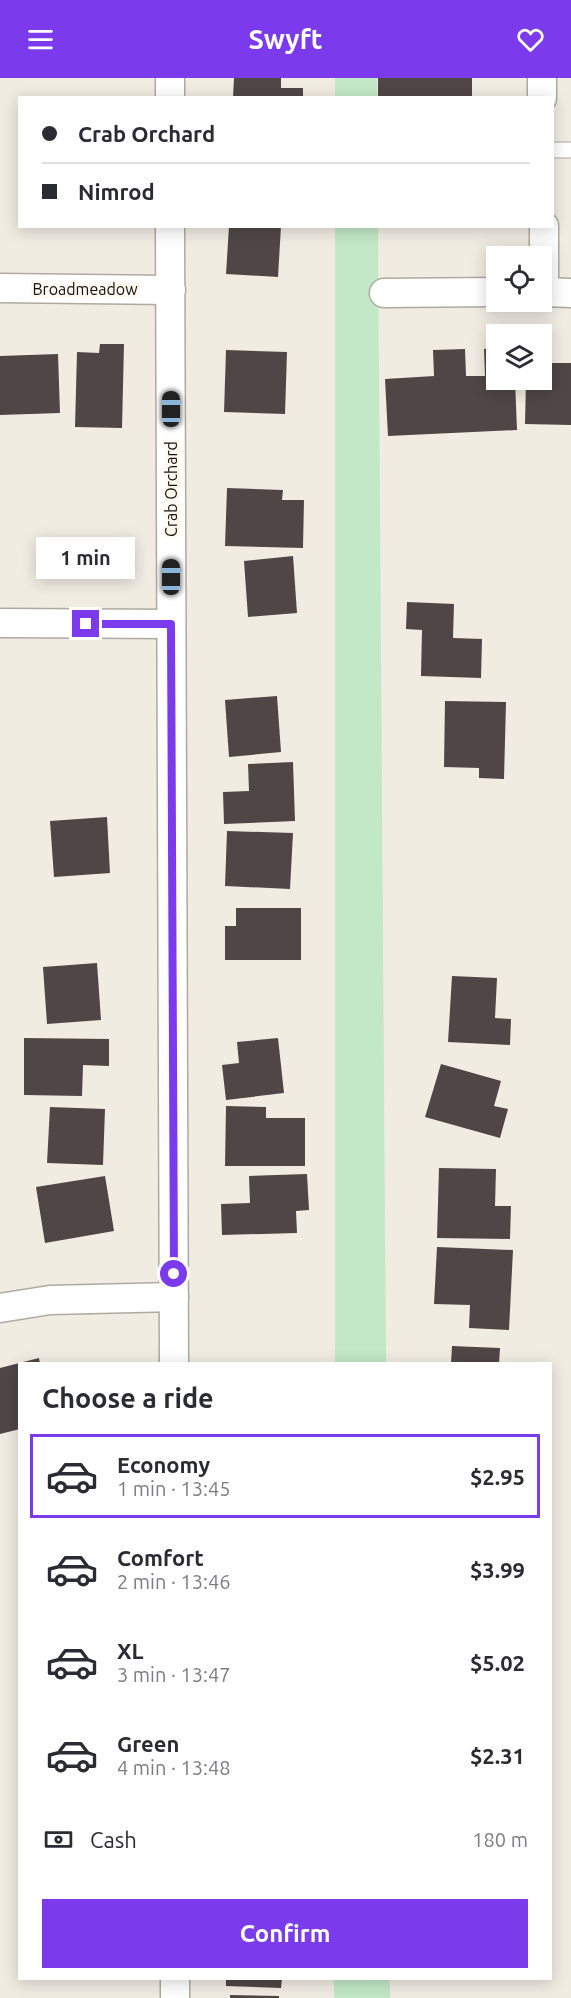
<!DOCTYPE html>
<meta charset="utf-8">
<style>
body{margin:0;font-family:Ubuntu,sans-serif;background:#f2f2f3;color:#2b2b33;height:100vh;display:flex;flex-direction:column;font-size:22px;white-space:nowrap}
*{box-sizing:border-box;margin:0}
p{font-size:20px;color:#7c7c81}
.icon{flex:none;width:33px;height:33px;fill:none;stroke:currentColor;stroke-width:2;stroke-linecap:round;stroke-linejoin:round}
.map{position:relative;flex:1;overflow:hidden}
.side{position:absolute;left:18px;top:1284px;width:534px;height:618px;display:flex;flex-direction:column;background:#fff;border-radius:0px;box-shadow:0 3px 15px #0003}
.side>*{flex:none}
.guide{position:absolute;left:18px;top:18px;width:536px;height:132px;border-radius:0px;box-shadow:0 3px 15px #0003;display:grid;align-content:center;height:132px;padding:0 24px;background:#fff}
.tools{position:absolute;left:486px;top:168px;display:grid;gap:12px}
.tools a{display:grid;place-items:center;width:66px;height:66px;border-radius:0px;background:#fff;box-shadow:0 3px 15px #0003;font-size:30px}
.end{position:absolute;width:27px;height:27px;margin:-14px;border:8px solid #7c3aed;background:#fff;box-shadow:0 0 0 3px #fff}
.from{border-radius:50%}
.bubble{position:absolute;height:42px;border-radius:0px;background:#fff;box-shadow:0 3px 15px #0003;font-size:20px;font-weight:700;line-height:42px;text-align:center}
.car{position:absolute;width:18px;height:36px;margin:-18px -9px;border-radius:8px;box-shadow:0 0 4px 2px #0007;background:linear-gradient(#222 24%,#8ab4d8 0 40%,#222 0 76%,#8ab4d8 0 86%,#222 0)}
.guide b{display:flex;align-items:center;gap:21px;height:57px;font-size:22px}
.guide b+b{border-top:2px solid #e1e1e2}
.guide i{width:15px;height:15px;background:#2b2b33}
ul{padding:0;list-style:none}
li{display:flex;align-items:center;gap:18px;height:84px;margin:0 12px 9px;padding:0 12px;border:3px solid transparent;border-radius:0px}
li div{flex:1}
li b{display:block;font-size:22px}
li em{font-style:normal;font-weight:700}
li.current{border-color:#7c3aed}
li>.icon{width:54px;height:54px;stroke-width:1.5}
h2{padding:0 24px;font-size:27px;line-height:72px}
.pay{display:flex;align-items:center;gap:15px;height:66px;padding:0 24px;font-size:22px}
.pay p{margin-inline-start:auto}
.cta{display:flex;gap:12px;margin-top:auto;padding:12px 24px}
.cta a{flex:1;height:69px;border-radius:0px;background:#7c3aed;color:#fff;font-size:24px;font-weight:700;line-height:69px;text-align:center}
header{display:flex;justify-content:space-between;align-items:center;height:78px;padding:0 24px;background:#7c3aed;color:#fff;font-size:27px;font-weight:700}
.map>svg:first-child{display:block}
</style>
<header><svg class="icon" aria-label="menu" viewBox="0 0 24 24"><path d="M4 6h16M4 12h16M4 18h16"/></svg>Swyft<svg class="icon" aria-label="heart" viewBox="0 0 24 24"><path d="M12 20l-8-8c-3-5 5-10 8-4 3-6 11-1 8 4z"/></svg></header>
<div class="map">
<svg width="571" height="1920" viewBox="0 0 571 1920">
<rect width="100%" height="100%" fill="#f1ece2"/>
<g fill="#c2e8c7">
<rect x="335" y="0" width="42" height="19"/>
<path d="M378,148L386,1285L335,1286V149Z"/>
<rect x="334" y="1901" width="56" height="19"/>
</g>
<g fill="#504646">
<path d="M234,0H281V10H303V20H233Z"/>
<rect x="378" y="0" width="94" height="20"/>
<path d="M229,148H281L278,199L226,196Z"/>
<path d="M100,266H124L122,350L75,349L77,274L99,275Z"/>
<path d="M496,270V302H515L517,352L388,358L385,301L434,298L433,272L465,271L466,298H485L484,271Z"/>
<path d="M226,272L287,274L285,336L224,334Z"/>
<path d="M58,276L60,335L0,337V278Z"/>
<path d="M542,285H571V347L525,346L526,302H542Z"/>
<path d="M227,410L283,412L282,422H304L303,470L225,468Z"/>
<path d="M293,478L297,535L248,539L244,483Z"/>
<path d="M407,524L454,526L453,560L482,561L481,600L421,598L422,552L406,551Z"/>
<path d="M277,618L281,674L229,679L225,622Z"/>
<path d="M445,623L506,624L504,701L479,700V690L444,689Z"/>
<path d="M293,684L295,743L224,746L223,714L249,713L248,686Z"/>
<path d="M107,739L110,795L54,799L50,743Z"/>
<path d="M227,753L293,755L290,811L225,808Z"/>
<path d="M236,830H301V882H225V848H236Z"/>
<path d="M97,885L101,942L47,946L43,889Z"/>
<path d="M452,898L497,900L495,940L511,941L510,967L448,964Z"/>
<path d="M24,960L109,961V988L83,987L82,1018L24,1017Z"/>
<path d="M278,960L284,1015L226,1022L222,987L239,985L237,964Z"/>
<path d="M441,986L501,1003L494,1028L508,1031L500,1060L425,1039Z"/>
<path d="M226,1028L266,1029V1040H305V1088H225Z"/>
<path d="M50,1029L105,1031L103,1087L47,1085Z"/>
<path d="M439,1090L496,1091L495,1128H511L510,1161L437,1160Z"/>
<path d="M307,1096L309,1132L296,1133L297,1155L222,1157L221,1126L250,1125L249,1098Z"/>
<path d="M105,1098L114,1153L45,1165L36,1109Z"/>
<path d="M437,1169L513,1172L509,1252L469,1250L470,1227L434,1226Z"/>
<path d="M452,1268L500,1270L499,1286H451Z"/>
<path d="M39,1280L40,1286L20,1285V1351L0,1356V1290Z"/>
<path d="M226,1900H282L281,1910L226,1908Z"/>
<path d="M230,1917L279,1918V1920H230Z"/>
</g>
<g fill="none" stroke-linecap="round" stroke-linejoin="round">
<defs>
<path id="service" d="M552,72H571"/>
<g id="minor">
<path d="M170,0V20"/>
<path d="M542,0V20"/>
<path d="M170,148L174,1286"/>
<path d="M544,148V214"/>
<path d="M0,210L171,212"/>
<path d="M542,214L571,215"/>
<path d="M384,215L496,214"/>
<path d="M0,545L171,546"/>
<path d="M0,1230L50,1222L174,1219"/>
<path d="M175,1900V1920"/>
</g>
</defs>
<use href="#service" stroke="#afa9a1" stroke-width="17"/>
<use href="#minor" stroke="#afa9a1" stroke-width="31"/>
<use href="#service" stroke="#fff" stroke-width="15"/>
<use href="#minor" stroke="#fff" stroke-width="28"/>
</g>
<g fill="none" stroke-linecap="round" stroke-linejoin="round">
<path stroke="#7c3aed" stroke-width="8" d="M86,546H171L174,1196"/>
</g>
<g text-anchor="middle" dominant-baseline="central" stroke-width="6" stroke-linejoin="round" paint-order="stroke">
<g font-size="16" fill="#12110d" stroke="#fff9ef">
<text x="85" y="211">Broadmeadow</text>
<text transform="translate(171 411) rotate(-90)">Crab Orchard</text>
</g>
</g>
</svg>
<div class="tools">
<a><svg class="icon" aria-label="locate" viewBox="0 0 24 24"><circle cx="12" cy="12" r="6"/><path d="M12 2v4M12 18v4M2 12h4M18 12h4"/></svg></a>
<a><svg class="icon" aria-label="layers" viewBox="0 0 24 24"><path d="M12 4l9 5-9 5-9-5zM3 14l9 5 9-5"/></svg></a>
</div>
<i class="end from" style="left:174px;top:1196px"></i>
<i class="end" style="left:86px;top:546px"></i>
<div class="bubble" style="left:36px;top:459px;width:99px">1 min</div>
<i class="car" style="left:171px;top:331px;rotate:0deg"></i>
<i class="car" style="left:171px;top:499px;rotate:0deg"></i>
<div class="guide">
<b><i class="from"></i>Crab Orchard</b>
<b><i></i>Nimrod</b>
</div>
<section class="side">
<h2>Choose a ride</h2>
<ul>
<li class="current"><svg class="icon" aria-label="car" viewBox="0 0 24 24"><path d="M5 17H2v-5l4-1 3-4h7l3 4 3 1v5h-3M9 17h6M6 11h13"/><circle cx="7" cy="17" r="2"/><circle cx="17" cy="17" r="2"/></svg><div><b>Economy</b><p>1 min · 13:45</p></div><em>$2.95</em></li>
<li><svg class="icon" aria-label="car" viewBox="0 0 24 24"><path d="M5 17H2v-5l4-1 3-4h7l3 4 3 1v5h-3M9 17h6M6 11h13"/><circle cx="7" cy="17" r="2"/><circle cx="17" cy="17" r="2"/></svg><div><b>Comfort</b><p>2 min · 13:46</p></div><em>$3.99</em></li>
<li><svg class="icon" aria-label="car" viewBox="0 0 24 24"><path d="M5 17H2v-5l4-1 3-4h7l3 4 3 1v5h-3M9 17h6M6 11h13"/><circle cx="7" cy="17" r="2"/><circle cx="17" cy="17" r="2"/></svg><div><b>XL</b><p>3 min · 13:47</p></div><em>$5.02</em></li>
<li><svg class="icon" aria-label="car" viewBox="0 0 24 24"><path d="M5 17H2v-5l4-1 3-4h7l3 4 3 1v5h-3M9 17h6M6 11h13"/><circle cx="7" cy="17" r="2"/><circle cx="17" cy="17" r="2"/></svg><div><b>Green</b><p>4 min · 13:48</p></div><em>$2.31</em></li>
</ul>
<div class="pay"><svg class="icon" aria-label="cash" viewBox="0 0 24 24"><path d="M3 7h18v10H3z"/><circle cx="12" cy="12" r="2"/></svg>Cash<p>180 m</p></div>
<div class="cta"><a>Confirm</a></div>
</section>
</div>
